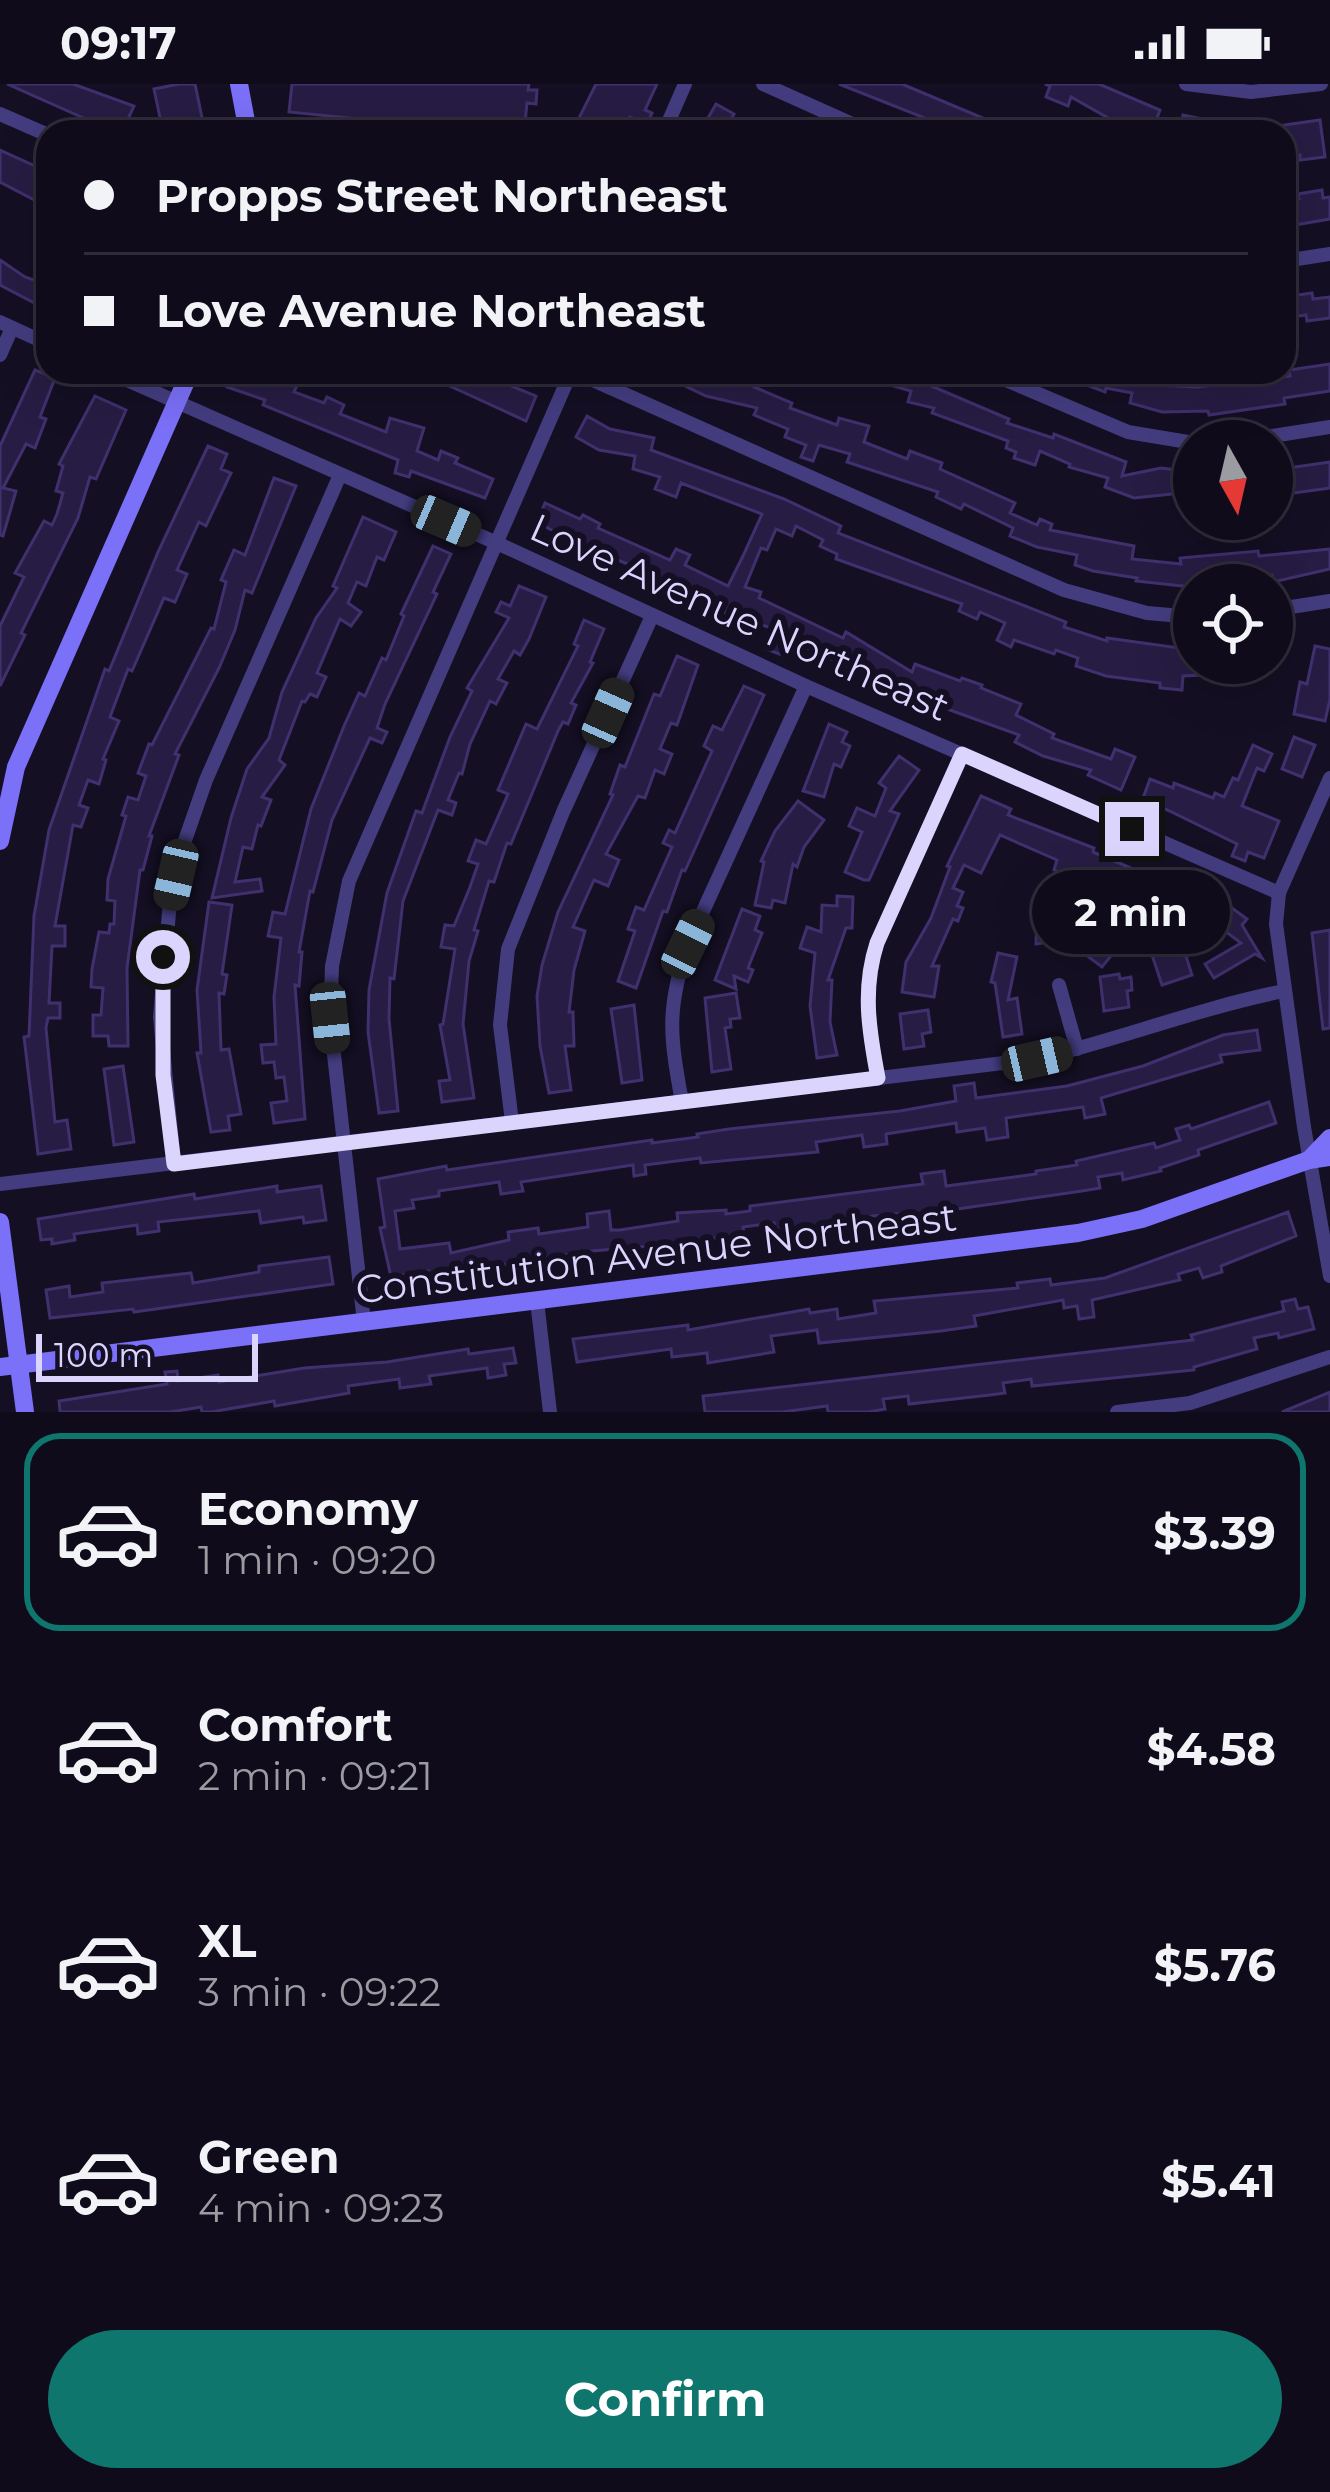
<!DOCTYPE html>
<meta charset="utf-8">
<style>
body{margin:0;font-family:Montserrat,sans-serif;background:#1d1927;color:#f1f3f6;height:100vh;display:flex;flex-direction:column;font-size:45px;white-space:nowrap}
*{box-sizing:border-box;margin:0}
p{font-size:39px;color:#9b9ba2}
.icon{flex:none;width:66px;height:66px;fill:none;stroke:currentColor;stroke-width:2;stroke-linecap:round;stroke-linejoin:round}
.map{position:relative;height:1328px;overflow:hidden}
.panel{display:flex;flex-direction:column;background:#0f0b1a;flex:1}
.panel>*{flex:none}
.banner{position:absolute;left:36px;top:36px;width:1260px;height:264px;border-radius:36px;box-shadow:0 12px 48px #0002,0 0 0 3px #2f2b39;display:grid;align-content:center;height:264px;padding:0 48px;background:#0f0b1a}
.needle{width:78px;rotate:172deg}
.tools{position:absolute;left:1173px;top:336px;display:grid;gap:24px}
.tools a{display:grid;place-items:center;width:120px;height:120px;border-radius:50%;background:#0f0b1a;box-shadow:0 12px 48px #0002,0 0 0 3px #2f2b39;font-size:60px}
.scale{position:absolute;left:36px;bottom:30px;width:222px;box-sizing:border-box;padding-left:12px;border:6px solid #dbd4fd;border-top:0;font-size:33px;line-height:42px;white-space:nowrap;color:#dbd4fd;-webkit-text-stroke:9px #140f23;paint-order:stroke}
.end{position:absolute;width:54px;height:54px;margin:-27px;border:15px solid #dbd4fd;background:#111;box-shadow:0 0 0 6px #111}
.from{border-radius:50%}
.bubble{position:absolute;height:84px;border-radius:42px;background:#0f0b1a;box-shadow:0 12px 48px #0002,0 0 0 3px #2f2b39;font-size:39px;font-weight:700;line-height:84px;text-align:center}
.car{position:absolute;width:36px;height:72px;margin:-36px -18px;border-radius:15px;box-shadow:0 0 9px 3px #0007;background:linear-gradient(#222 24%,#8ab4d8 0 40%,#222 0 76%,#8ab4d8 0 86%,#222 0)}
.banner b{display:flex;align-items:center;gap:42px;height:114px;font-size:45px}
.banner b+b{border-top:3px solid #2f2b39}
.banner i{width:30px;height:30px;background:#f1f3f6}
ul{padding:21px 0 0;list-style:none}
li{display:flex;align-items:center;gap:36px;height:198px;margin:0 24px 18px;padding:0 24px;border:6px solid transparent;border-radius:36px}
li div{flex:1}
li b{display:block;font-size:45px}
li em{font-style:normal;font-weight:700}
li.active{border-color:#0f766e}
li>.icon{width:108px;height:108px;stroke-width:1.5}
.button{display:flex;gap:24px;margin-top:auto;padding:24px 48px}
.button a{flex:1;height:138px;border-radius:72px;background:#0f766e;color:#fff;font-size:48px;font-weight:700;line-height:138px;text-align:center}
.status{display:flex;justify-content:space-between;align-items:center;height:84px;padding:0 60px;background:#0f0b1a;direction:ltr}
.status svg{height:33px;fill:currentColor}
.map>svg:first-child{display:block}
</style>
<div class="status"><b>09:17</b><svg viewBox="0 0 49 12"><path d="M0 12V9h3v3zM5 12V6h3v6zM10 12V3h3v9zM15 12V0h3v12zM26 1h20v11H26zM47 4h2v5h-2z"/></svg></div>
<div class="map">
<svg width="1330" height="1328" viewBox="0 0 1330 1328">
<rect width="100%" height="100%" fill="#140f23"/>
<g fill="#271c43" stroke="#40306e" stroke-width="3">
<path d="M7,0H73L134,22L122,48H115Z"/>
<path d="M179,0H195L205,48H163L154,5Z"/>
<path d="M292,0H529L528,6H537L536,20L527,19L524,48L448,45V48H369L370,36L289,28Z"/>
<path d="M596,0H657L645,26L652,29L647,40L630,33L620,48H610L577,38Z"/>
<path d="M839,0H902L1016,48H960Z"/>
<path d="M1045,0H1099L1160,26L1157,34L1182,39L1183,31L1202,35L1199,48H1133L1071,13L1068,22L1046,13L1050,2Z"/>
<path d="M716,20L734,30L724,48H700Z"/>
<path d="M1320,36L1325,73L1300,76V71L1284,73V41Z"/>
<path d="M0,66L48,88V108L42,120L0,98Z"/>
<path d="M1322,106L1323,114L1330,113V135L1284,143V117L1299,115L1298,110Z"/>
<path d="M0,176L25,193L48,201V226L0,201Z"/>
<path d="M1312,209L1313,215L1330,213V234L1307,237L1306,231L1284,234V213Z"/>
<path d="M1330,280V307L1284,314L1285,320L1209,331L1208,327L1162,328L1130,319L1132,309L1106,304L1105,308L1056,289L1157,288L1155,301L1197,303L1290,292L1289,286Z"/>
<path d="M35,286L55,294L40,333L46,335L35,364L26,360L3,404L16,407L3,452L0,451V362Z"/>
<path d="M232,288H247L272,296L275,289L299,297L294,308L324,319L327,313L344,321L340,330L386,348L390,334L424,344L417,367L438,376L441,367L458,374L455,379L493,395L485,414L411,387L409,393L395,389L398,376L263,321L265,316L227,303Z"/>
<path d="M419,288H477L536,312L526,337Z"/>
<path d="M656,288H730L756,295L754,303L792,319L790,324L837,341L839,334L869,342L864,358L907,375L910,367L942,379L940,385L1015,419L1010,429L1037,441L1040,435L1052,440L1050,446L1134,462L1132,475L1181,480L1180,474L1258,467L1259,472L1330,465V485L1273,498L1272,491L1182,502L1136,497L1137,494L1093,487L1075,481L1077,471L1037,463L1010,452L1013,444L964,420L961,425L936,413L938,408L847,378L850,370L819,361L813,377L801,373L806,361L785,353L788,345L754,331L757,324L706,312Z"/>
<path d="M860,288H913L931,293L929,301L1009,335L1007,339L1053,354L1054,350L1126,378L1122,392L1161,384L1194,388V420H1182V409L1134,414L1105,403L1108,394L1069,383L1070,380L1040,367L1035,381L1014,374L1016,368L1006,364L1008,357L932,329L934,324L908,318L911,307L859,292Z"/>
<path d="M95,312L126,326L96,395L90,393L78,434L21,549L25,551L0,602V542L24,493L15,489L44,437L52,441L57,430L63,409L56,407L63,382L59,380Z"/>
<path d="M587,332L610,345L654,354L651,366L784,415L841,442L838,449L1066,538L1064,543L1107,557V554L1194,566V579H1249V589L1183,592L1182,606L1160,604V599L1106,592L1076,582L1078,574L1056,566L1054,570L1014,556L1011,563L997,556L1005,539L980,528L977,535L959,527L962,520L836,475L837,470L820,462L823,456L796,442L792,452L776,445L767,466L761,464L745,503L761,508L759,514L843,554L846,548L912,588L915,580L960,597L962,594L982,601L981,604L1021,620L1016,631L1054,650L1052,654L1111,675L1115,665L1135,673L1121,706L1088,691L1091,686L1043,672L1015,658L1019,651L889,604L892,599L860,578L855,586L788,555L782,571L766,565L774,545L723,528L725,524L637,484L601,469L599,472L537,438L545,419L580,435L583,431L600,440L598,444L670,476L676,465L690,471L685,481L728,502L742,474L762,430L681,399L676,413L655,405L660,393L633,385L635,372L599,366L576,353Z"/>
<path d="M208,362L227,370L221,385L231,389L206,442L199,438L177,486L187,490L175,518L164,514L132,587L128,585L110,633L119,637L103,675L106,676L99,700L88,696L79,721L88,724L81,743L73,741L55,842H65V862H52L49,919H60V934H48L46,944L55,1038L67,1036L71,1065L38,1070L24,953L29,952L34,832L49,746L105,585L109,587L158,468Z"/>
<path d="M1330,378V404L1272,412V392L1282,390L1281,385Z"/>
<path d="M274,394L296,402L252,509L245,506L235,546L219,584L175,670L179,671L149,752H152L143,786H140L127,884L128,962H109L108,952H93V931H101L103,904L91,903L92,885L99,848L109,849L110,840H114L115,817L107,816L108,795L126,732L122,731L128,713L138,716L146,692L138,689L149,660L152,661L211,544L214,545L226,498L221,496L234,466L245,471Z"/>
<path d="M363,433L396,448L384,476L377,473L366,502L357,498L348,519L361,528L351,542L340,535L317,589L326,593L317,613L310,610L305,618L302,617L279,676L285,681L262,713L271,716L261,742L258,741L252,765L243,763L235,798L260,795L262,807L212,814L231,734L247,685L269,654L282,608L316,534L337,504L333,502Z"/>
<path d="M433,462L451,470L433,508L437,510L385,620L377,644L387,648L382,659L370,654L332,736L313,808L310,807L299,868H302L299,902L295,901L305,1035L274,1039L271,1019L287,1017L284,993L276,994L274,978L263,979L261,961L276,960L274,913L281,854L268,852L273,828L285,830L311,725L344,642L359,609L365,612L382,574L386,576L404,532L401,530Z"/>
<path d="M519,502L546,513L529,555L520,571L514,567L498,595L507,599L496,620L490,617L470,660L462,690L459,689L448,716L456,719L452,731L438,726L403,817L394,895L390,894L389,935L398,1027L379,1029L368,948L369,906L387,809L416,727L422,729L450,653L472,607L467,604L509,534L496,528L501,518L510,522Z"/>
<path d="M584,536L604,545L590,578L593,579L571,619L576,621L568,640L563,638L558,647L511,760L507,759L494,798L489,797L474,846L478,847L469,877L463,940L474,1014L442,1018L439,997L450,996L440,941L443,940L455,865L441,863L445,841L454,842L470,803L478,780L468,777L476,756L486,760L508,710L498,706L526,640L537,645L578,562L574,560Z"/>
<path d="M1315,562L1330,565V615L1325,637L1294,630L1300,598L1307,600Z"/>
<path d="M677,572L698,581L677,641L671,639L660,665L672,670L664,690L655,686L645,714L638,712L606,770L619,776L608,802L594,796L573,843L585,847L574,886L569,928H573L574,962H565L571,1006L549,1009L540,962L537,912L542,881L558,828L613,711L610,710L620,681L625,683L654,610L660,612Z"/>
<path d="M744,602L764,611L685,787L682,786L667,828L663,827L636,904L618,897L635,847L628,845L636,823L644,826L672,763L663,759L669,746L675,749L712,667L704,662L713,642L722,646Z"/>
<path d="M829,640L847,648L842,658L850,662L841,683L834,680L824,713L803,707Z"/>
<path d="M1294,653L1315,661L1302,693L1282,685Z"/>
<path d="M1253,661L1272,670L1264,687L1257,684L1242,722L1279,737L1264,774L1248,768L1245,777L1232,772L1237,760L1143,714L1150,695L1173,704L1174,699L1213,714L1215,709L1224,713L1233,694L1238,696Z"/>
<path d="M899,672L919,686L890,727L899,730L869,796H864L845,788L862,748L849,742L857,724L875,732L886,704L879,699Z"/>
<path d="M981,712L1011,725L1008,731L1094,764L1093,768L1176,803L1167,821L1132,805L1127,816L1054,786L1057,776L1000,751L981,789L964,781L953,804L963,808L957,822L963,824L958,837L953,835L932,882H939L934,913L902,908L906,878L931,834L950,783L947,782Z"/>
<path d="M798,717L824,736L804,763L797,783L793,780L785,819L773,816L771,824L755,821L764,778L761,777L775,747Z"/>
<path d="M1210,808L1247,835L1242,841L1262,874L1255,870L1214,894L1205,880L1241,859L1197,826Z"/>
<path d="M837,812L853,813L852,844H846L828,896H832L830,938L837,971L817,974L810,922L815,869L800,864L807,843L821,848L822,821L837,822Z"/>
<path d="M209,818L232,821L222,890L227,891L224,910L219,909L221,966L229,965L241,1030L228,1032L230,1046L211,1048L197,969H201L197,906Z"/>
<path d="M1059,824L1062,856L1036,860L1037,826Z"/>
<path d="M742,825L760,832L755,846L762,849L748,884L753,886L748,898L734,892L736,905L715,896Z"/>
<path d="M1095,843L1111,855L1106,862L1114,868L1102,883L1078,865Z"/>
<path d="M1330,846V944L1323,945L1312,849Z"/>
<path d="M1182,860L1192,891L1162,901L1152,871Z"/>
<path d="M998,869L1017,873L1008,916L1017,914L1022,950L1003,953L995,899L991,898Z"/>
<path d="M1119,890L1120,895L1131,893L1132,906L1127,907L1129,923L1104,927L1100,893Z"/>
<path d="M736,909L740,934L730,935L731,943L725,944L731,985L712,988L705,914Z"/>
<path d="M634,921L642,996L622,999L611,925Z"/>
<path d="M928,926L931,948L922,950L924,962L904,965L900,930Z"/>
<path d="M1257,946L1260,966L1220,971L1222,978L1101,1014L1105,1030L1085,1034L1083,1023L1006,1034L1008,1053L987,1056L985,1044L957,1048L956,1039L886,1050L887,1060L864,1063L862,1051L816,1058L818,1068L701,1079L700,1074L645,1081L646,1090L634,1092L633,1081L521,1098L523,1107L501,1110L499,1098L439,1107V1112L412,1116L414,1124L395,1127L400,1165L449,1159L451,1169L509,1156L508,1148L538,1144L539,1150L588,1143L587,1130L609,1127L611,1146H620L678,1137L677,1129L726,1126V1130L750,1127V1122L923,1100L921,1090L944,1087L946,1102L1036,1090V1087L1077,1081L1076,1077L1154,1059L1156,1064L1180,1056L1176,1045L1189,1041L1191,1045L1269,1018L1276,1039L1198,1066L1199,1071L1160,1084L1161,1087L1123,1096L1122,1089L1098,1093L1100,1104L1082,1107L916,1131V1128L873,1132L792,1147V1143L775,1145L774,1139L743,1143L744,1150L664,1161L592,1167L429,1192L428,1187L391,1193L380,1144L385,1143L378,1095L446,1082L447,1086L652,1056V1059L698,1053L697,1050L729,1045L900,1027L956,1017L954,1002L974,999L976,1014L1067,1002L1143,982L1223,951Z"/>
<path d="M123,982L134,1058L114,1061L104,985Z"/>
<path d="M277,1102V1108L321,1102L326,1136L304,1139L303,1133L261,1139L259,1127L249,1128L158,1138L159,1147L138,1150L137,1141L74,1150L75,1156L52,1160V1155L41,1156L38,1135L194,1110L195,1115Z"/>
<path d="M1288,1128L1296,1152L1221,1182L1222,1188L1203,1194L1199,1184L1178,1190L1180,1196L1092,1216L1094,1233L1079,1235L1077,1222L1064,1224L1063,1216L974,1232L976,1242L941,1247L819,1259L817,1246L771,1252L774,1268L708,1279L707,1269L672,1273L671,1265L577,1278L573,1255L688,1241V1246L809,1225L810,1229L837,1225L838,1235L876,1229L874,1217L1018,1204L1017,1199L1050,1195L1051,1201L1105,1194Z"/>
<path d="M329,1173L333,1200L134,1228L133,1225L50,1234L46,1206L69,1202L70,1213L103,1208L102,1199L191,1189L193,1199L259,1188V1182Z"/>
<path d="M1295,1215L1298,1225L1308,1223L1314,1245L1279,1254L1278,1249L1254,1254L1257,1265L1194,1283V1286L1032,1302L1031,1295L1003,1299L1005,1309L990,1311L909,1320L908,1312L883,1315L885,1325L869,1328H828L827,1322L782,1328H705L703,1312L1193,1256L1191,1251L1284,1227L1282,1218Z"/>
<path d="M513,1264L516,1279L504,1280L506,1291L488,1294L487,1284L429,1292L431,1300L400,1304L399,1295L348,1302L349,1309L275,1322L274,1317L211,1328H202L201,1323L170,1328H60L59,1317L167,1300L165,1288L177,1287L178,1297L218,1291L219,1298L304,1284L387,1278L468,1265L469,1270Z"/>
<path d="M1330,1308V1328H1282Z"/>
</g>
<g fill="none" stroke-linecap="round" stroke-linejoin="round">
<g stroke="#433d80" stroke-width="14">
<path d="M763,0L870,48"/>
<path d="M1186,0L1251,8L1321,0"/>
<path d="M0,30L48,51"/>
<path d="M664,48L685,0"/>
<path d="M1284,177L1330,170"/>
<path d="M0,238L48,260"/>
<path d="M0,271L12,244"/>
<path d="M109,288L499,460L806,602L1279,809"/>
<path d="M575,288L1064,506L1147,529L1194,533"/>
<path d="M987,288L1128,348L1194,359"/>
<path d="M1240,357L1330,343"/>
<path d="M1272,526L1330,517"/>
<path d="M1330,694L1279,809L1276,840L1304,1043L1330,1192"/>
<path d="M1059,901L1077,965"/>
<path d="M878,994C869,947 863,906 877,859L962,670"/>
<path d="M682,1018C670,952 666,926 688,860L806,602"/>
<path d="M512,1038L500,941L508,865L563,728L652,532"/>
<path d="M174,1080L160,933L170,817L182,765L206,696L340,391"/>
<path d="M0,1100L1037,975C1121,955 1199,924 1284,907"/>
<path d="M537,1217L550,1328"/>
<path d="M364,1238L330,935L332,882L349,797L571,288"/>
<path d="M1117,1328L1190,1319L1330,1273"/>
</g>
<g stroke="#7b70f8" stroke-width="18">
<path d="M239,0L248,48"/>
<path d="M0,757L16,683L190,288"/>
<path d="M1309,1076L1330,1054"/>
<path d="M0,1138L25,1328"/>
<path d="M0,1283L1078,1149L1142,1135L1309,1076L1330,1073"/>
</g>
</g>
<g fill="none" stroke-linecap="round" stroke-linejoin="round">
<path stroke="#dbd4fd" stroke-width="15" d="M163,873V991L174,1080L878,994C869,947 862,905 877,859L962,670L1132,745"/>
</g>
<g text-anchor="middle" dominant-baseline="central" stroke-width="12" stroke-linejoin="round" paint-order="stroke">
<g font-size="39" fill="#dbd4fd" stroke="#140f23">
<text transform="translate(740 533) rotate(24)">Love Avenue Northeast</text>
<text transform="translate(656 1169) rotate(-7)">Constitution Avenue Northeast</text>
</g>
</g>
</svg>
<div class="tools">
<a><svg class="needle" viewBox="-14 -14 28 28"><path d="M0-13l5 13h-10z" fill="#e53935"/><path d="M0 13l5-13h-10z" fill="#9b9ba2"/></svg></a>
<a><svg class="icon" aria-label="locate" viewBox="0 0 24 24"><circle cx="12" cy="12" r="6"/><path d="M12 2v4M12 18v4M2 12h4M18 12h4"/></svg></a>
</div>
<div class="scale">100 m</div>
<i class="end from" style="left:163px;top:873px"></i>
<i class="end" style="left:1132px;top:745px"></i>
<div class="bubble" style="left:1032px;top:786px;width:198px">2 min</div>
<i class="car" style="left:446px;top:437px;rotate:113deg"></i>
<i class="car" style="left:608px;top:629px;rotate:24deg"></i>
<i class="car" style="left:176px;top:791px;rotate:193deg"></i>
<i class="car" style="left:688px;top:860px;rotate:26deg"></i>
<i class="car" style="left:330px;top:934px;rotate:174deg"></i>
<i class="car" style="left:1037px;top:975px;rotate:77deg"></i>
<div class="banner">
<b><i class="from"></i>Propps Street Northeast</b>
<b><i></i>Love Avenue Northeast</b>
</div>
</div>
<section class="panel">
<ul>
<li class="active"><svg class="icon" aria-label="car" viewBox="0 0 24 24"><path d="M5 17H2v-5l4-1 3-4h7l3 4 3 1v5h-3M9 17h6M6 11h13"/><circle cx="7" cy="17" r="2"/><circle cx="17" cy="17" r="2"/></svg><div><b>Economy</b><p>1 min · 09:20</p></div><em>$3.39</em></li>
<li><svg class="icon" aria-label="car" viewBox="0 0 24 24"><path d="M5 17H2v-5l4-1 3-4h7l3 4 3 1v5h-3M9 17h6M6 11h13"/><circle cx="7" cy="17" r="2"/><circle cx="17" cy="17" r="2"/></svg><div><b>Comfort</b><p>2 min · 09:21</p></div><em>$4.58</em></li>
<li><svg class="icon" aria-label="car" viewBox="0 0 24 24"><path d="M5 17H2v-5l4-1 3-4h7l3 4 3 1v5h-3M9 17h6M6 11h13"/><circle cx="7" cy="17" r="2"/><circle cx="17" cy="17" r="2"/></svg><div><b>XL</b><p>3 min · 09:22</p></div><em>$5.76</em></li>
<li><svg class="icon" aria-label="car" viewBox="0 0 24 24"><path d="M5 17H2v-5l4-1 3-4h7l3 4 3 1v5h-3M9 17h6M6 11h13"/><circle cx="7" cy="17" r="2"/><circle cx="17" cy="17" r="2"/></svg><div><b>Green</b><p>4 min · 09:23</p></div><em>$5.41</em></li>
</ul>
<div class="button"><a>Confirm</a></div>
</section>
